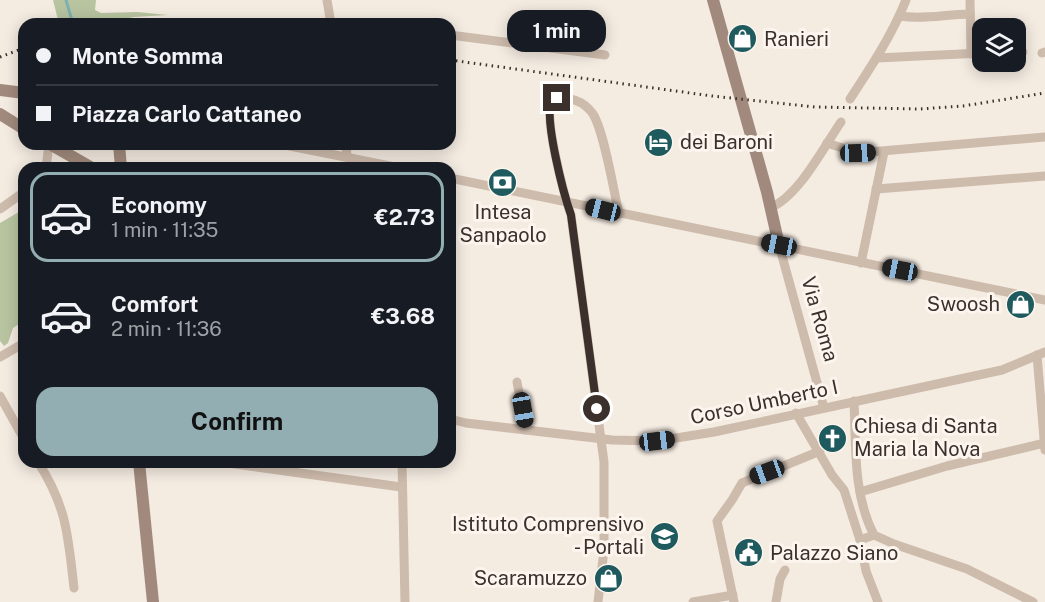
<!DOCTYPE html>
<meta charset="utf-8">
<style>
body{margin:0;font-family:"Public Sans",sans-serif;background:#20242c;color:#f1f3f6;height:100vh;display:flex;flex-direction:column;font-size:22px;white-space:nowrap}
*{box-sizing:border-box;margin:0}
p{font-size:20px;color:#9ea1a6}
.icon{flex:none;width:33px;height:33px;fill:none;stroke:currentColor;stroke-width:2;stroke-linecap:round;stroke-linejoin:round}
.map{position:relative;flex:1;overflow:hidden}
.drawer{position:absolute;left:18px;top:162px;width:438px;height:306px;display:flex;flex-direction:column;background:#171b24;border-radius:18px;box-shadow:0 3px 15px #0003}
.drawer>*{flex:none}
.top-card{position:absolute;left:18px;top:18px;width:438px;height:132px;border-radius:18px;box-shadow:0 3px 15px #0003;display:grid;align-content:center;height:132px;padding:0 18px;background:#171b24}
.fabs{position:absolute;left:972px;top:18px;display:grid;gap:12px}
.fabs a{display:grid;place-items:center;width:54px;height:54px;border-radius:12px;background:#171b24;box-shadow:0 3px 15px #0003;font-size:30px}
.end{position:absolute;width:27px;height:27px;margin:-14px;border:8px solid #3b302b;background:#fff;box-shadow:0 0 0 3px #fff}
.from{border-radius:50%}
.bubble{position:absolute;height:42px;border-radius:18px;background:#171b24;box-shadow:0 3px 15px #0003;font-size:20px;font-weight:700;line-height:42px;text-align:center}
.car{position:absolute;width:18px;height:36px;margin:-18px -9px;border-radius:8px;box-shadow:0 0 4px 2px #0007;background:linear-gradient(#222 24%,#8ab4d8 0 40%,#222 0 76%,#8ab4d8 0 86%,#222 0)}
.top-card b{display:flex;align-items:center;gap:21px;height:57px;font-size:22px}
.top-card b+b{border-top:2px solid #363941}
.top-card i{width:15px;height:15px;background:#f1f3f6}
ul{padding:10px 0 0;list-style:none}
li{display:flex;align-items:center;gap:18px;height:90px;margin:0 12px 9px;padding:0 6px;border:3px solid transparent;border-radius:18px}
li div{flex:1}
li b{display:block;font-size:22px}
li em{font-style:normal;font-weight:700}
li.selected{border-color:#92aeb2}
li>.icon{width:54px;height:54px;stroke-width:1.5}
.button{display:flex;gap:12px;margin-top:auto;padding:12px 18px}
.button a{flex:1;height:69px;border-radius:18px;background:#92aeb2;color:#111;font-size:24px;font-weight:700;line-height:69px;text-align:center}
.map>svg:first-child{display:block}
</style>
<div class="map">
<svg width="1045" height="602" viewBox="0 0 1045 602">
<rect width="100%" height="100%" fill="#f4ebe1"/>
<g fill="#b8c4a0">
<path d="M53,0H96L95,10L101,13L137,12L168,15L134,17L101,24H59Z"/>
<path d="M24,209V321L13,328L8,343L4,346L0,341V223Z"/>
</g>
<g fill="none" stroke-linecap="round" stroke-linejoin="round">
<path stroke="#7fb0b2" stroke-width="3" d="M66,0L73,24"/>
<g stroke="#cdbbac" stroke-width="9">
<path d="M327,0L331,24"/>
<path d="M970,0L971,54"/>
<path d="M900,16C924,20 946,14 970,14"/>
<path d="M450,35L605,55"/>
<path d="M1016,52H1023"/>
<path d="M1042,53L1045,52"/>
<path d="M877,58L982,53"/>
<path d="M850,99C871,67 892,35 906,0"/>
<path d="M827,143L858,153L1045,137"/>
<path d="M280,144L400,168"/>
<path d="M346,144L347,157"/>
<path d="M46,168L49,144"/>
<path d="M450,178L1045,300"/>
<path d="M876,189L1045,176"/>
<path d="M770,208C799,196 823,148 841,122"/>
<path d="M0,209L24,192"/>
<path d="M779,245L824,408"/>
<path d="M861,263L884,152"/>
<path d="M1037,355L1045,450"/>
<path d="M0,357L24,343"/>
<path d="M517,382L526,430"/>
<path d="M0,396L24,439"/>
<path d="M796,413L832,475L844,490L860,540L874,535C853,495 856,446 854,401"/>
<path d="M450,419L466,423L612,440L657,441L714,432L1002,370L1045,352"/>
<path d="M38,462C67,507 68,536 74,588"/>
<path d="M221,462L401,487"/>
<path d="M402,462L405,602"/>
<path d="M860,492L947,466L1045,443"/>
<path d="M874,535L894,544L967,569L1033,602"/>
<path d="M860,540L866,571L878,602"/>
<path d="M598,602L604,550V462L571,215C564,195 543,116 552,100C568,95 584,101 593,114C604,131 614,192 619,214"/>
<path d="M693,602L733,595"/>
<path d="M734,602L717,521L732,500L742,483L820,451"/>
<path d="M776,602L780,579L785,570"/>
</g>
<g stroke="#a18a7d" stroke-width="12">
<path d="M713,0L767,192L779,245"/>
<path d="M0,90L24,93"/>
<path d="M0,114L24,129"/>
<path d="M50,144L92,168"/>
<path d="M119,144L121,168"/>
<path d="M139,462L153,602"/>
</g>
<g stroke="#3b302b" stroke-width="3" stroke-dasharray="1.5 4.5" stroke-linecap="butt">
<path d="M0,57L24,48"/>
<path d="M450,60L712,96L815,107L920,109L963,106L1045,93"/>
</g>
</g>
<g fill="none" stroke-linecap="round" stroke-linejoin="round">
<path stroke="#3b302b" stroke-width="8" d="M557,98L552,100C543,117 564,195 571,215L597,409"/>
</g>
<defs>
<symbol id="shop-disc" viewBox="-11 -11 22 22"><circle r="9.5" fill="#1f5a5e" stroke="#fbf5ee"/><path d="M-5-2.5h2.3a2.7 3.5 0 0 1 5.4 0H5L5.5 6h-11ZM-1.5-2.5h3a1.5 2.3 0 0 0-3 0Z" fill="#fff"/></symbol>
<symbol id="hotel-disc" viewBox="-11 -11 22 22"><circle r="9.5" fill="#1f5a5e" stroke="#fbf5ee"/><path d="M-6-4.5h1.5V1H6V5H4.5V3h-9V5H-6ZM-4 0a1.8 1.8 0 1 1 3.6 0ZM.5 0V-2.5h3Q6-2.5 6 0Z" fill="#fff"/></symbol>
<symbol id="bank-disc" viewBox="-11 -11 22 22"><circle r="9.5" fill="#1f5a5e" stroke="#fbf5ee"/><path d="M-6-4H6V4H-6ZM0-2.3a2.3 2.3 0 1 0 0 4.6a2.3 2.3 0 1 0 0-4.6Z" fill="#fff"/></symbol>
<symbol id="church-disc" viewBox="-11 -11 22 22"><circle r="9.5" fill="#1f5a5e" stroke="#fbf5ee"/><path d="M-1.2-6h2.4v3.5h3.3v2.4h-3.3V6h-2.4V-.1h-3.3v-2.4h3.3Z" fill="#fff"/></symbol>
<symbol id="school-disc" viewBox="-11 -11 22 22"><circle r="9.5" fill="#1f5a5e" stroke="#fbf5ee"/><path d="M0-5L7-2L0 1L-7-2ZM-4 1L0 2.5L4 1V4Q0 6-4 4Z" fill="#fff"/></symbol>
<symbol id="civic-disc" viewBox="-11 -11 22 22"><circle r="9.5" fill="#1f5a5e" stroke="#fbf5ee"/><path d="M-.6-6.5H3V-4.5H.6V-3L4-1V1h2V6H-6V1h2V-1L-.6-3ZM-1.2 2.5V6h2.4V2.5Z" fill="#fff"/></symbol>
</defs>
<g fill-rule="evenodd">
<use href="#shop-disc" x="726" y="22" width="33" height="33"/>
<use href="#hotel-disc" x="642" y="126" width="33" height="33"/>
<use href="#bank-disc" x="486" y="166" width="33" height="33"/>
<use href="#shop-disc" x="1004" y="288" width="33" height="33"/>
<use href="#church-disc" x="816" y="422" width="33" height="33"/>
<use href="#school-disc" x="648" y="520" width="33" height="33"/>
<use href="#civic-disc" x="732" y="536" width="33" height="33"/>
<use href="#shop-disc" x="592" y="562" width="33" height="33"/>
</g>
<g text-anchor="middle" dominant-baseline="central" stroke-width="6" stroke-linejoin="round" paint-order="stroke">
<g font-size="20" fill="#3b302b" stroke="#fbf5ee" text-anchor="start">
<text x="764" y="39">Ranieri</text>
<text x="680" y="142">dei Baroni</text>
<text x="503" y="212" text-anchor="middle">Intesa<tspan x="503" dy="23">Sanpaolo</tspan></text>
<text x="1000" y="304" text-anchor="end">Swoosh</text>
<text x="854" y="426">Chiesa di Santa<tspan x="854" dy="23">Maria la Nova</tspan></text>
<text x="644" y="524" text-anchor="end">Istituto Comprensivo<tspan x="644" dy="23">- Portali</tspan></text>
<text x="770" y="553">Palazzo Siano</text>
<text x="587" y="578" text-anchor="end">Scaramuzzo</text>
</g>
<g font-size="20" fill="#3b302b" stroke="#fbf5ee">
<text transform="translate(820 319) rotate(74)">Via Roma</text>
<text transform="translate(764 402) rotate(-12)">Corso Umberto I</text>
</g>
</g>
</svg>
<div class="fabs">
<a><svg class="icon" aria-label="layers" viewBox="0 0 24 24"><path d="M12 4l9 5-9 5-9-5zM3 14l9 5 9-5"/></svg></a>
</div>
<i class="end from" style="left:597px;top:409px"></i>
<i class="end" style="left:557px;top:98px"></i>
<div class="bubble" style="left:507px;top:10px;width:99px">1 min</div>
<i class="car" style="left:858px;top:153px;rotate:88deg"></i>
<i class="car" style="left:603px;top:210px;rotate:284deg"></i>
<i class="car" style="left:779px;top:245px;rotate:281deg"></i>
<i class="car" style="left:900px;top:270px;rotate:281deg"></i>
<i class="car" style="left:523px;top:410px;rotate:170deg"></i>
<i class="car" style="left:657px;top:441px;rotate:83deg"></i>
<i class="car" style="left:767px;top:472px;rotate:250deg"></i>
<div class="top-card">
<b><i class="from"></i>Monte Somma</b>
<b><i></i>Piazza Carlo Cattaneo</b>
</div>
<section class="drawer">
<ul>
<li class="selected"><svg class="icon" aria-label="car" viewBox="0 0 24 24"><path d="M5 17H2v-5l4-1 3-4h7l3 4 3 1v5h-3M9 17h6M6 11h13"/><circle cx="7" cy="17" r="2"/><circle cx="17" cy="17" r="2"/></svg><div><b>Economy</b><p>1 min · 11:35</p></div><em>€2.73</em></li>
<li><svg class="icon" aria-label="car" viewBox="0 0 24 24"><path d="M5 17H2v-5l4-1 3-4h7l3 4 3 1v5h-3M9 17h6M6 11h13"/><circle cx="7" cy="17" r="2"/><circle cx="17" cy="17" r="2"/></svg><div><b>Comfort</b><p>2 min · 11:36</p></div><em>€3.68</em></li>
</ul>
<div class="button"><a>Confirm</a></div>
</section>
</div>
